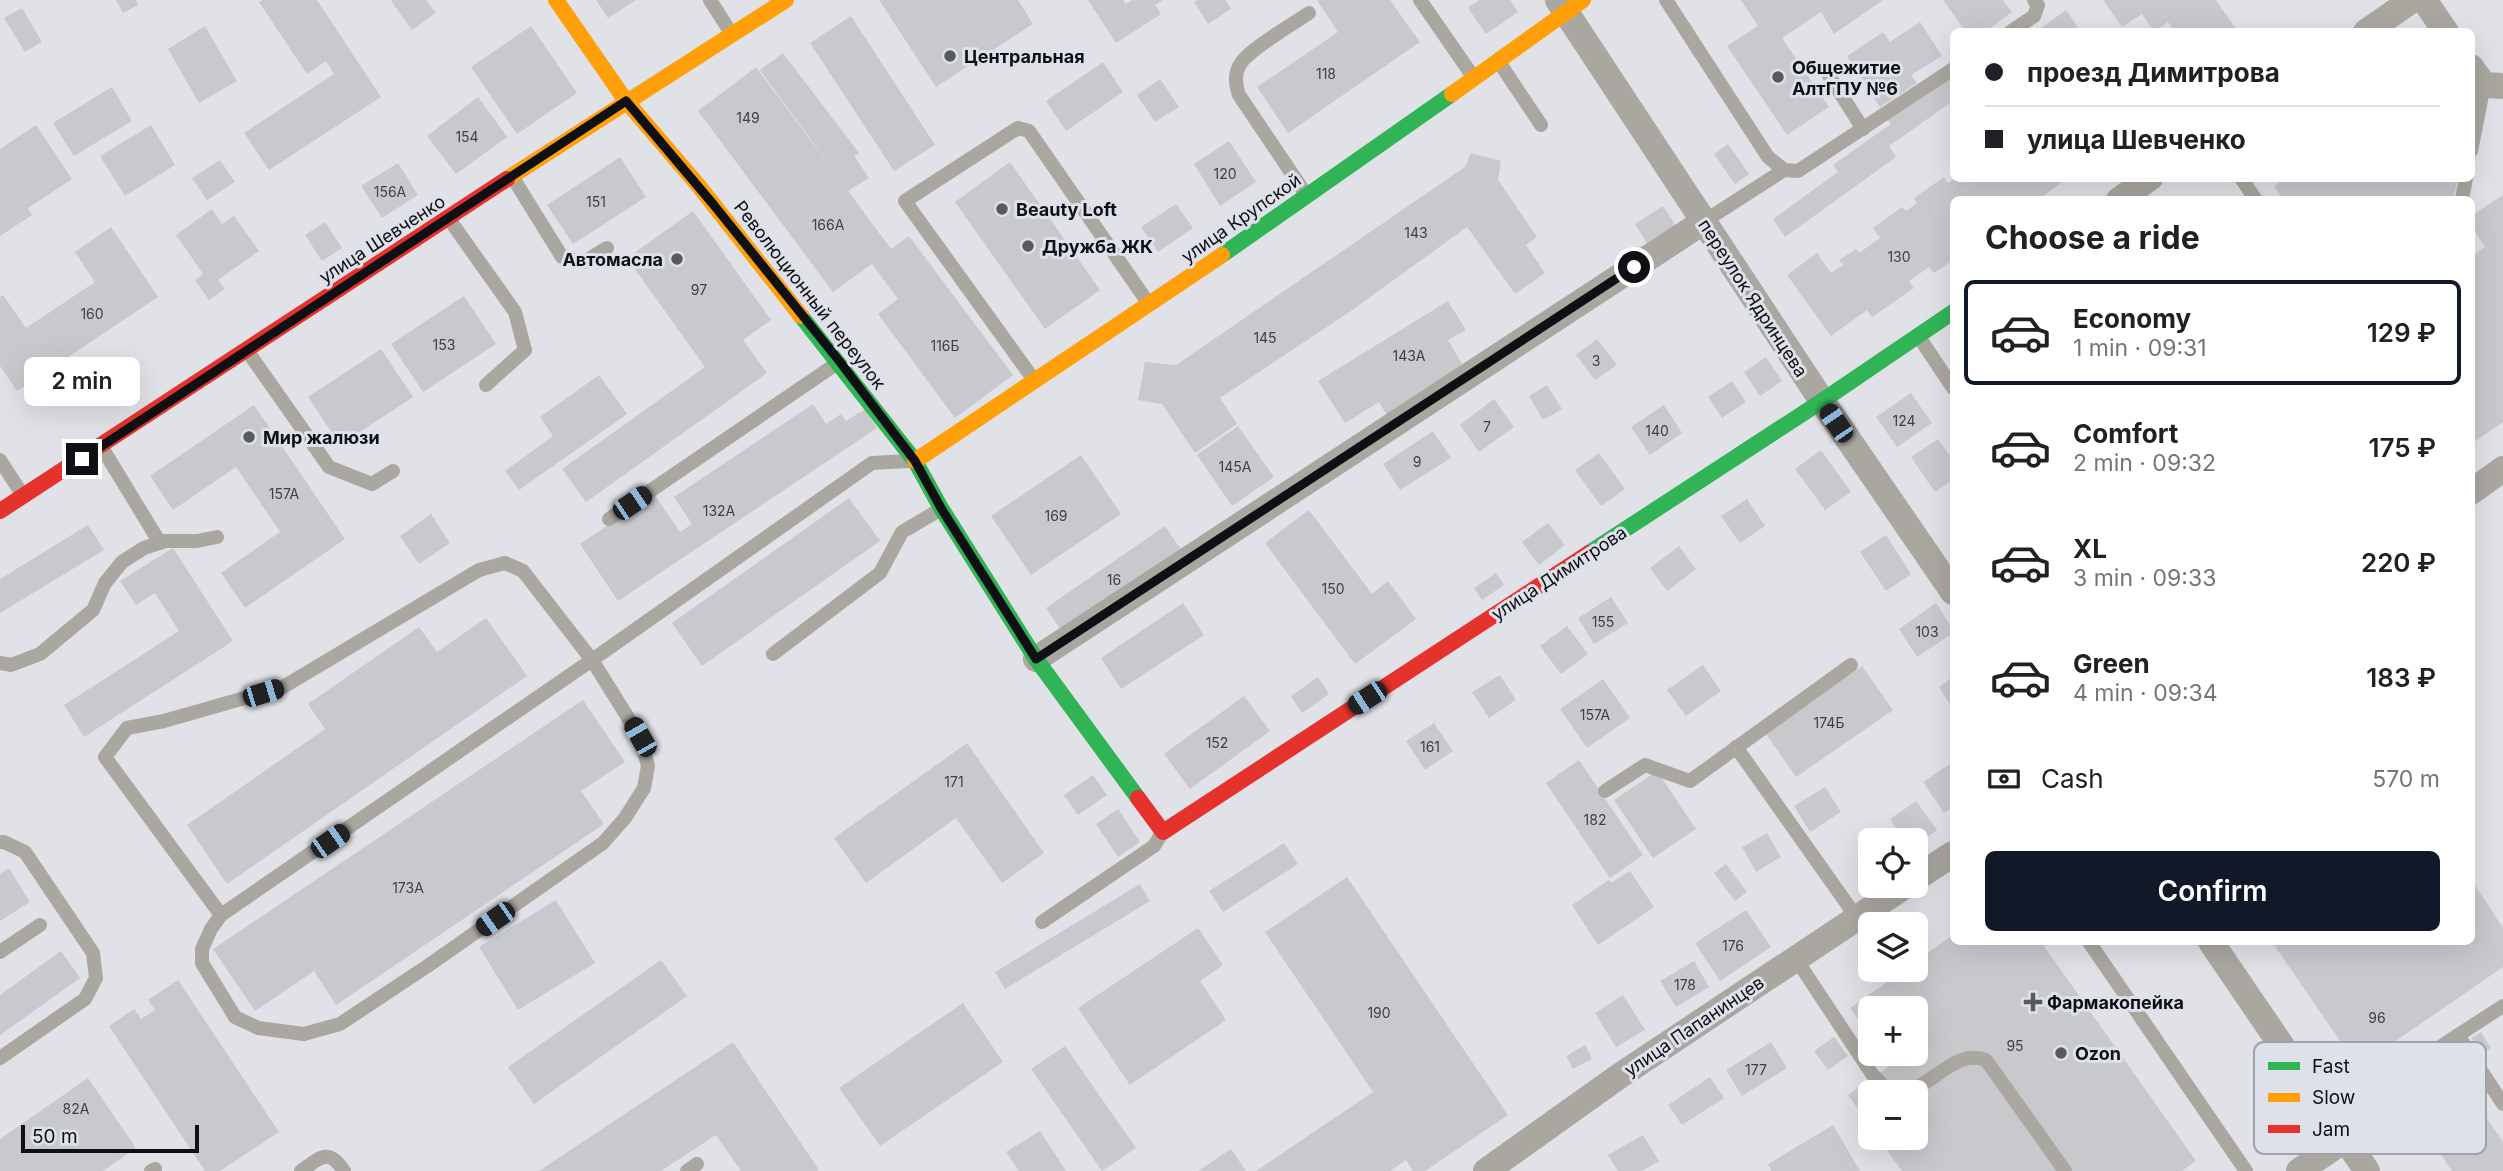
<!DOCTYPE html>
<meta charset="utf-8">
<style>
body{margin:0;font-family:Inter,sans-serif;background:#f6f6f6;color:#202124;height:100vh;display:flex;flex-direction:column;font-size:26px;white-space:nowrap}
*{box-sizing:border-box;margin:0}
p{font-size:23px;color:#757577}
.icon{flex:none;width:38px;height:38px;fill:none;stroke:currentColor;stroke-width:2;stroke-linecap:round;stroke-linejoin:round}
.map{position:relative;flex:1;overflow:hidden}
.sheet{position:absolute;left:1950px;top:196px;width:525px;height:749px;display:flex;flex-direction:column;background:#fff;border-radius:10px;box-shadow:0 7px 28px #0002}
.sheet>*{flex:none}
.hud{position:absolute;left:1950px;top:28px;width:525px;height:154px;border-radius:10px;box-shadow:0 7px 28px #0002;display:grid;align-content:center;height:154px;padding:0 35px;background:#fff}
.buttons{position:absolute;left:1858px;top:828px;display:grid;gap:14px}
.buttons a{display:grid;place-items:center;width:70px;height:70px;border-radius:10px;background:#fff;box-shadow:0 7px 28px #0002;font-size:35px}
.scale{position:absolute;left:21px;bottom:18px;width:178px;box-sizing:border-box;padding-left:7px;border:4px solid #0f1013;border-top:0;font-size:19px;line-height:24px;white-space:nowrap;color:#0f1013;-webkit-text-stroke:5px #dee0ea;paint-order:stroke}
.end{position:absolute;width:32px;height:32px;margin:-16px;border:9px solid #0f1013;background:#fff;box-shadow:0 0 0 4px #fff}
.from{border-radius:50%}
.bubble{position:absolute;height:49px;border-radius:10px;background:#fff;box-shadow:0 7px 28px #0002;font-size:23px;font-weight:600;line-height:49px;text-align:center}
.car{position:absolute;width:21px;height:42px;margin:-21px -10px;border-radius:9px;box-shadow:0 0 5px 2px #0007;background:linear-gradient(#222 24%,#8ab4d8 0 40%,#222 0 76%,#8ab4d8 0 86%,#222 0)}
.hud b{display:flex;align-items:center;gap:24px;height:66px;font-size:26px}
.hud b+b{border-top:2px solid #e0e0e0}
.hud i{width:18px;height:18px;background:#202124}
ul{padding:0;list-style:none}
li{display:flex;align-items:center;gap:21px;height:105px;margin:0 14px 10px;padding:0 21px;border:4px solid transparent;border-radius:10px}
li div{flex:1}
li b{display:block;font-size:26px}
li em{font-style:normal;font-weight:600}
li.on{border-color:#111827}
li>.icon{width:63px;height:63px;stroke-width:1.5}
h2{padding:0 35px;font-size:32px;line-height:84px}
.pay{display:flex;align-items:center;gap:18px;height:77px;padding:0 35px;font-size:26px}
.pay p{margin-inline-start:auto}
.primary-button{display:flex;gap:14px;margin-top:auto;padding:14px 35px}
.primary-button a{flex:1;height:80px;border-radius:10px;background:#111827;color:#fff;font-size:28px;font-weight:600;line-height:80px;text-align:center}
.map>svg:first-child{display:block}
</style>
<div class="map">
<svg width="2503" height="1171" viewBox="0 0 2503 1171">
<rect width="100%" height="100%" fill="#e1e2e7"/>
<g fill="#c8c9cd">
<path d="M116,0H136L138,5L123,13Z"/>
<path d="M263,0H317L381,97L269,170L244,133L334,74L326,61L307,74L259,2Z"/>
<path d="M392,0H426L436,13L412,30L391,1Z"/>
<path d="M596,0H636L608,18Z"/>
<path d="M879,0H1018L1033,24L936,87Z"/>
<path d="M1088,0H1123L1126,4L1132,0H1163L1155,5L1161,14L1116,43Z"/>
<path d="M1198,0H1225L1231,9L1208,24L1194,2Z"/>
<path d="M1317,0H1390L1420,42L1288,133L1257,87L1338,32Z"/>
<path d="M1479,0H1510L1518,12L1486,34L1468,8Z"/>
<path d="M1741,0H1883L1834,34L1821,12L1782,38L1829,107L1787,135L1727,46L1758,26Z"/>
<path d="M1943,0H2003L2012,12L1985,32H1966Z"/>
<path d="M2103,0H2216L2238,32H2175L2168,22L2154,32L2142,14L2122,27Z"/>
<path d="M22,8L42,42L25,52L4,18Z"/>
<path d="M2066,10L2079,29L2076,32H2036Z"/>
<path d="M851,16L935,145L894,171L810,43Z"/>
<path d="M1920,22L1942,56L1911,75L1917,83L1880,107L1847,56L1883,32L1890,42Z"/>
<path d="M205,26L237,81L199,103L168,49Z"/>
<path d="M531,26L577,93L517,134L471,67Z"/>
<path d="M783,53L859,153L854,156L869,178L848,191L891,249L909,236L1013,375L955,418L878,314L898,299L872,264L833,292L698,111L756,67L844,185L760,70Z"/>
<path d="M1103,62L1123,92L1066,131L1046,101Z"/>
<path d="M1953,71V101L1889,146L1896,157L1785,237L1773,219L1838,172L1833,165L1891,124L1886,118Z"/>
<path d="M1160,79L1179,107L1155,122L1137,95Z"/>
<path d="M112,87L132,121L74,156L53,123Z"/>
<path d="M478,97L507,137L456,174L427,136Z"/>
<path d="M36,125L72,179L28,208L32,215L0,236V149Z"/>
<path d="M151,125L175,165L125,196L100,156Z"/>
<path d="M1229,141L1256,182L1220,206L1194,164Z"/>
<path d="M1728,144L1749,174L1735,184L1714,154Z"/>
<path d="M1471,153L1501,161L1498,180L1537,237L1526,245L1545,273L1515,294L1467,227L1351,311L1220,398L1237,424L1195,453L1162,404L1138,400L1145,362L1176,365L1465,167Z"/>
<path d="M620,157L646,197L573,244L547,205Z"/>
<path d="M220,160L235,182L207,200L192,178Z"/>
<path d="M1010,162L1100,290L1045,329L955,202Z"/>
<path d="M398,163L418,195L382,218L361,186Z"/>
<path d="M1944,177L1948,183L1955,178H2067L2038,200H1953V260L1934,273L1929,267L1909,281L1914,288L1872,317L1867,310L1831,336L1787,275L1817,253L1831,273L1843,265L1839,260L1856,249L1859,253L1880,238L1873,228L1902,207L1906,211L1917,203L1914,198Z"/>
<path d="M2285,178H2458L2453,200H2284L2274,186Z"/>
<path d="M2503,195V422L2471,444V257L2485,247L2471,225V216Z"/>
<path d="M1176,204L1193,228L1158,252L1141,227Z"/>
<path d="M1663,206L1678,229L1650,248L1635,224Z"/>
<path d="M212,209L222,224L234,216L259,251L218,280L225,289L209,300L195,280L203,274L176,235Z"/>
<path d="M693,211L771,320L743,340L767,373L586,502L562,469L705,367L627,258Z"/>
<path d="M325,222L342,248L322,261L305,235Z"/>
<path d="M111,227L158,297L17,391L0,366V297L3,295L26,328L95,282L75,252Z"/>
<path d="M464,296L496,344L423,392L391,344Z"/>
<path d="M1448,301L1466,330L1448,340L1465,369L1388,417L1379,402L1345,423L1318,381Z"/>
<path d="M1597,339L1617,365L1595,380L1576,355Z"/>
<path d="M381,349L413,397L340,445L308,397Z"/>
<path d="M1766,357L1782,381L1760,396L1744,372Z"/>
<path d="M599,375L627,414L519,490L505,471L553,436L540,417Z"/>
<path d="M1732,381L1746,402L1722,418L1708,397Z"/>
<path d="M1547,385L1562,409L1543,420L1529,396Z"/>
<path d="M1911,393L1932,423L1897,447L1876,417Z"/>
<path d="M1494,399L1514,427L1479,452L1460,425Z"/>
<path d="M813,404L826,424L841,414L846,421L865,409L877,428L618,601L580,544L654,494L680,532L692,524L674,497Z"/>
<path d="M254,405L345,539L245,608L221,573L280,532L236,467L173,510L150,476Z"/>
<path d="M1664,405L1682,433L1650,455L1631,427Z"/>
<path d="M1238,426L1274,477L1232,506L1197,455Z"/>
<path d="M1433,431L1451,458L1400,490L1383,464Z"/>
<path d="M1938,439L1953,460V479L1935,492L1911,457Z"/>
<path d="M1821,450L1851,492L1825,510L1795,469Z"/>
<path d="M1599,453L1625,489L1601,506L1575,470Z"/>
<path d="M1081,455L1121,514L1031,575L991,516Z"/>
<path d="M849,498L880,541L702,666L672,623Z"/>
<path d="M1747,499L1765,526L1740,543L1721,516Z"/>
<path d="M1309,510L1372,594L1388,581L1416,619L1355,664L1265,543Z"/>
<path d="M431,514L450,543L419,564L400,536Z"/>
<path d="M1548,523L1565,545L1539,565L1522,542Z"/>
<path d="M88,525L104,550L0,613V579Z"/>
<path d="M1165,526L1182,551L1063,633L1046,608Z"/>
<path d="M1886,535L1911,574L1886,591L1860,552Z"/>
<path d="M1679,546L1696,569L1667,591L1650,568Z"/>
<path d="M173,548L233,641L84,737L64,705L179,631L155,593L136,605L120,581Z"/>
<path d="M1496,573L1504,585L1482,600L1474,588Z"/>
<path d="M1611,597L1628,623L1594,644L1578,618Z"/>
<path d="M1183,603L1204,635L1121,689L1101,658Z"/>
<path d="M1936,603L1953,629V633L1917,657L1899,629Z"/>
<path d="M486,618L527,676L227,884L187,825L325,729L308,704L419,627L437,652Z"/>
<path d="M1567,626L1588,654L1561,674L1540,646Z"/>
<path d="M1703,665L1721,691L1686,716L1667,690Z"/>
<path d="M1862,666L1893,710L1796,777L1766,734Z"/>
<path d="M1500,675L1516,700L1489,718L1472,692Z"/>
<path d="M1318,677L1329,694L1302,713L1291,696Z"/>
<path d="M1953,677V709L1939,687Z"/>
<path d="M1603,679L1630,718L1587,748L1560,709Z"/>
<path d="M1244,696L1270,731L1190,789L1164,754Z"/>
<path d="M583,700L625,762L581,791L604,824L336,1005L314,971L255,1011L213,949Z"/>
<path d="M1434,723L1453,751L1425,770L1406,741Z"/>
<path d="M967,743L1044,853L1002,883L956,818L866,883L834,838Z"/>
<path d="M1579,760L1643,855L1610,878L1546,783Z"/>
<path d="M1950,764L1953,769V807L1944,813L1923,782Z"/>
<path d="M1657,771L1696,829L1653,858L1614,800Z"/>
<path d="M1093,775L1107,795L1078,815L1064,795Z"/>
<path d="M1825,787L1841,812L1810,832L1794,806Z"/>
<path d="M1916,801L1937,830L1916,845V840H1904L1890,819Z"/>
<path d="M1118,809L1140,842L1118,857L1096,824Z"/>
<path d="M1767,833L1781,857L1756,872L1742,847Z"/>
<path d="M1284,843L1298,864L1223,912L1209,891Z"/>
<path d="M1726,864L1747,892L1735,901L1714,873Z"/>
<path d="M9,868L30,902L0,921V874Z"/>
<path d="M1630,871L1654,907L1598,945L1572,905L1609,880L1611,883Z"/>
<path d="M1347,877L1508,1115L1425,1171H1413L1406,1160L1390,1171H1256L1373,1092L1265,932Z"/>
<path d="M2471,879L2503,928V967L2358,1067L2272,942H2471Z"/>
<path d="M1140,884L1150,901L1005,989L995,972Z"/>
<path d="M556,900L595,963L518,1010L479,947Z"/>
<path d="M1746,910L1771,947L1720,981L1695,943Z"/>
<path d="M1198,928L1223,965L1200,981L1226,1020L1130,1085L1078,1008Z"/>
<path d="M1953,935V942H2041L2196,1161L2182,1171H1902L1878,1138H1916V1092H1871V1127L1848,1095L1891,1065L1883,1054H1916V1008H1871V1037L1850,1008L1904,970H1916V961Z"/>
<path d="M61,951L80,978L0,1035V995Z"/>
<path d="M661,960L687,996L534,1104L508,1067Z"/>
<path d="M1694,961L1709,987L1676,1007L1660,981Z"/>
<path d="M178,980L279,1132L220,1171H205L109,1026L134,1009L141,1019L155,1010L148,1000Z"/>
<path d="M1623,995L1645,1030L1616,1047L1595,1013Z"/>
<path d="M963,1003L1003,1062L880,1146L839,1088Z"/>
<path d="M2481,1032L2491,1048L2482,1054L2471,1038Z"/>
<path d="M1834,1037L1848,1056L1828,1070L1814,1051Z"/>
<path d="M733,1042L819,1170L817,1171H741L716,1135L661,1171H539Z"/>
<path d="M1771,1042L1787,1068L1742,1096L1726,1070Z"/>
<path d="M1585,1045L1592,1059L1573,1069L1566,1056Z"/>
<path d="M1065,1046L1136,1148L1102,1171L1031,1069Z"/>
<path d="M1710,1077L1724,1098L1682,1125L1668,1105Z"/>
<path d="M88,1078L136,1148L103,1171H0V1139Z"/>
<path d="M2465,1086L2503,1142V1171H2452L2417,1119Z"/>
<path d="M1833,1125L1860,1171H1771L1768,1164Z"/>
<path d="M1040,1131L1066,1171H1019L1006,1152Z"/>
<path d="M1643,1135L1659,1161L1642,1171H1618L1608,1155Z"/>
<path d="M1231,1149L1246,1171H1198Z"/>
</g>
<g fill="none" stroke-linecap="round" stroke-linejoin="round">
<g stroke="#aaa6a0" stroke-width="14">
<path d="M710,0L731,33"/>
<path d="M1420,0L1474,78"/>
<path d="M1666,0L1768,157L1784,170"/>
<path d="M2010,32L2034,16L2038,5L2034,0"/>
<path d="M1499,62L1541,125"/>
<path d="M1825,69L1863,129"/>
<path d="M2471,151L2484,85"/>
<path d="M513,178L562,257L584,262L607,248"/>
<path d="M2241,178L2256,200"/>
<path d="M1307,196L1239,95C1235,84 1234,73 1241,63C1250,49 1293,24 1309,13"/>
<path d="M2462,200L2466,178"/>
<path d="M449,219L515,312L525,350L486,385"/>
<path d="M1703,222L1784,170L1798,171L1953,69"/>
<path d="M1919,337L1953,388"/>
<path d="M248,352L329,467L372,484L393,471"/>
<path d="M1034,380L905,201L1018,128L1029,131L1149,304"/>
<path d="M101,446L160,543"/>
<path d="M0,460L22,494"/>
<path d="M609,519L836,364"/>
<path d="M773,654L880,573L902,532L941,509"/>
<path d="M0,663L11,665L40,654L93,610L105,583L122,562L144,548L165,541H197L217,537"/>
<path d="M1736,747L1857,918"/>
<path d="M1605,791L1645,765L1690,781L1851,665"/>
<path d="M0,842H4L25,852L93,953L96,978L85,999L0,1058"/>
<path d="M221,915L105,757L127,728L164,721L283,687L479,570L505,563L523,571L592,660L640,737L648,766L644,788L625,818L603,843L429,965L340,1024L304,1034L258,1028L235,1017L202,963V949L211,929L221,915L592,660L872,463L909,461"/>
<path d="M1042,922L1154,846L1162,833"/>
<path d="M2089,942L2246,1171"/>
<path d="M0,952L40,925"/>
<path d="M1796,959L1872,1074L1885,1088L1896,1092"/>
<path d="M2458,1035L2503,1104"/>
<path d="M1904,1092C1932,1087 1955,1048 1986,1060L2065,1171"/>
<path d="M2332,1117L2503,1006"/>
<path d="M151,1171L155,1169"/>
<path d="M301,1171C320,1158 328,1147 344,1171"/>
<path d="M687,1171L697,1164"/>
</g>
<g stroke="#aaa6a0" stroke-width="26">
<path d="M1558,0L1822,401L1953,592"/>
<path d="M2424,0L2446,32"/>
<path d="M2366,32L2412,0"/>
<path d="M2471,67L2484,85L2503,86"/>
<path d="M2119,200L2150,178"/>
<path d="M2471,492L2503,469"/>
<path d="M1036,659L1703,222"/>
<path d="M1916,878L1953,854"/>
<path d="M2211,942L2367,1171"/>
<path d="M1486,1171L1618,1077L1905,886"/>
<path d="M2299,1171L2346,1139"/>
</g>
<g stroke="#30b455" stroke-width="16">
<path d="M1222,255L1452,94"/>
<path d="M801,316L915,461L941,508L1036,659L1138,798"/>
<path d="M1589,553L1822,401L1953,312"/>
</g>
<g stroke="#ff9f0a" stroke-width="16">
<path d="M556,0L626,101L698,185L801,316"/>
<path d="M1452,94L1583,0"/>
<path d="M507,179L786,0"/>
<path d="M915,461L1222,255"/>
</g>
<g stroke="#e5322d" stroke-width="16">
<path d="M0,511L507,179"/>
<path d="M1138,798L1163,832L1589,553"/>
</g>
</g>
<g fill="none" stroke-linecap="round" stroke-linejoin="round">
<path stroke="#0f1013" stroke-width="9" d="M82,459L626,101L713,204L840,362L915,461L941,508L1036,659L1634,267"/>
</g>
<g fill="#585a5d" stroke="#dee0ea" stroke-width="2.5">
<circle cx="950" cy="56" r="7"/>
<circle cx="1778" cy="77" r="7"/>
<circle cx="1002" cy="209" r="7"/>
<circle cx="1028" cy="246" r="7"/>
<circle cx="677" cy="259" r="7"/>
<circle cx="249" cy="437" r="7"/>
<path d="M2029.5 991.5h7v7h7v7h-7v7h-7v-7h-7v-7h7z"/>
<circle cx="2061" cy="1053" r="7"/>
</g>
<g text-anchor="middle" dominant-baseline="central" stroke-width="6" stroke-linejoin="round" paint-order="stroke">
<g font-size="14" fill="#3f4044">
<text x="1326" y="73">118</text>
<text x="748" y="117">149</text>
<text x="467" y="136">154</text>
<text x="1225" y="173">120</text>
<text x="390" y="191">156А</text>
<text x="596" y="201">151</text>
<text x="828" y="224">166А</text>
<text x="1416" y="232">143</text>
<text x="1899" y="256">130</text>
<text x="699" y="289">97</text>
<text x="92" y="313">160</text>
<text x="1265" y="337">145</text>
<text x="444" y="344">153</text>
<text x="945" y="345">116Б</text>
<text x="1409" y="355">143А</text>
<text x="1596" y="360">3</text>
<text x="1904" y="420">124</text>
<text x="1487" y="426">7</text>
<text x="1657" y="430">140</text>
<text x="1417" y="461">9</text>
<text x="1235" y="466">145А</text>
<text x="284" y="493">157А</text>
<text x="719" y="510">132А</text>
<text x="1056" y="515">169</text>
<text x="1114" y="579">16</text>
<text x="1333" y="588">150</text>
<text x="1603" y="621">155</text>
<text x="1927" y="631">103</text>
<text x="1595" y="714">157А</text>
<text x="1829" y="722">174Б</text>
<text x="1217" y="742">152</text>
<text x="1430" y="746">161</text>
<text x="954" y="781">171</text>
<text x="1595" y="819">182</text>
<text x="408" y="887">173А</text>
<text x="1733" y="945">176</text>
<text x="1685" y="984">178</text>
<text x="1379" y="1012">190</text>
<text x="2377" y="1017">96</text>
<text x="2015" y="1045">95</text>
<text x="1756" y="1069">177</text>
<text x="76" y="1108">82А</text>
</g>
<g font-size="18" font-weight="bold" fill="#0f1013" stroke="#dee0ea" text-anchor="start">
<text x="964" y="56">Центральная</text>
<text x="1792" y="67">Общежитие<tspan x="1792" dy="21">АлтГПУ №6</tspan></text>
<text x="1016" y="209">Beauty Loft</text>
<text x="1042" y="246">Дружба ЖК</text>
<text x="663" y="259" text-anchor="end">Автомасла</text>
<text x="263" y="437">Мир жалюзи</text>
<text x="2047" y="1002">Фармакопейка</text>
<text x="2075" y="1053">Ozon</text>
</g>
<g font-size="18" fill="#0f1013" stroke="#dee0ea">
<text transform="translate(1241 218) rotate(-35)">улица Крупской</text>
<text transform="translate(382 239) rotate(-33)">улица Шевченко</text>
<text transform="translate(810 295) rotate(52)">Революционный переулок</text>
<text transform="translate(1753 298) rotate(57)">переулок Ядринцева</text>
<text transform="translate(1559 573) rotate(-33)">улица Димитрова</text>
<text transform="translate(1694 1026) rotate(-34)">улица Папанинцев</text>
</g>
</g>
<rect x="2254" y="1042" width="232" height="112" rx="10" fill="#dee0ea" stroke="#a0a2aa" stroke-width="2"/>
<rect x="2268" y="1062" width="32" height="8" fill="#30b455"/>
<rect x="2268" y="1093" width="32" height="9" fill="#ff9f0a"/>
<rect x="2268" y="1125" width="32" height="8" fill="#e5322d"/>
<g font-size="19" fill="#0f1013">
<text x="2312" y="1073">Fast</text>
<text x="2312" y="1104">Slow</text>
<text x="2312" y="1136">Jam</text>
</g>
</svg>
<div class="buttons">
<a><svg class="icon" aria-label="locate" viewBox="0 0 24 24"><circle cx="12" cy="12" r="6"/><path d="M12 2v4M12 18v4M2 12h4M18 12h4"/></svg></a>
<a><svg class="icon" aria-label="layers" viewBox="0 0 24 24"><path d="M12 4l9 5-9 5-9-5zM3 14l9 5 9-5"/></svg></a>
<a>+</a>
<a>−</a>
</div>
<div class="scale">50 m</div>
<i class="end from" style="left:1634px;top:267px"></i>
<i class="end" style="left:82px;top:459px"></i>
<div class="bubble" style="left:24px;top:357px;width:116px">2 min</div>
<i class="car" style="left:1836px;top:423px;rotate:326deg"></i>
<i class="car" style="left:632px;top:503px;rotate:56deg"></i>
<i class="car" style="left:263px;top:693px;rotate:73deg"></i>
<i class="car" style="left:1367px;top:698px;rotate:237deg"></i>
<i class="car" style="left:640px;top:737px;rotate:330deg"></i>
<i class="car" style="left:330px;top:841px;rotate:55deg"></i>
<i class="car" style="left:495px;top:919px;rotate:235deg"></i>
<div class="hud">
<b><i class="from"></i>проезд Димитрова</b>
<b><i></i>улица Шевченко</b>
</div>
<section class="sheet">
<h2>Choose a ride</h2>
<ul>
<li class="on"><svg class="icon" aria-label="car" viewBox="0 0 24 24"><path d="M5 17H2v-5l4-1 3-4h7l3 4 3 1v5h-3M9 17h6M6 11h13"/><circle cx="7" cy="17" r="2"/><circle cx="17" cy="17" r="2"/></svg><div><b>Economy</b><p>1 min · 09:31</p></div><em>129 ₽</em></li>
<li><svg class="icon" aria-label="car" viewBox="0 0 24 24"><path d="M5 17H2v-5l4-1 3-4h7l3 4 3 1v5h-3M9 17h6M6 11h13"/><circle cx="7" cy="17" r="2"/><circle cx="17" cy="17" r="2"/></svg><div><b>Comfort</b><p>2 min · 09:32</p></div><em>175 ₽</em></li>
<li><svg class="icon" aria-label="car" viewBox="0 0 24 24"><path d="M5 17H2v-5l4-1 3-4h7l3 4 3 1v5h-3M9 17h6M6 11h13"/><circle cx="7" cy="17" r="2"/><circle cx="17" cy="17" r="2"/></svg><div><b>XL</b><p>3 min · 09:33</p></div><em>220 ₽</em></li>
<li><svg class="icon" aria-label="car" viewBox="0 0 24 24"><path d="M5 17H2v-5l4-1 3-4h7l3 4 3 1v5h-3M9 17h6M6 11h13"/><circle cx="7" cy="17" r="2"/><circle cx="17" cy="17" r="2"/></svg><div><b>Green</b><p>4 min · 09:34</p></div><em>183 ₽</em></li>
</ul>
<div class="pay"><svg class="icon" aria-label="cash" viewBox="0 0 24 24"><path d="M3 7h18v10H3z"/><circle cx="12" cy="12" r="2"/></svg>Cash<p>570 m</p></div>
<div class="primary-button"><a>Confirm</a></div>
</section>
</div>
